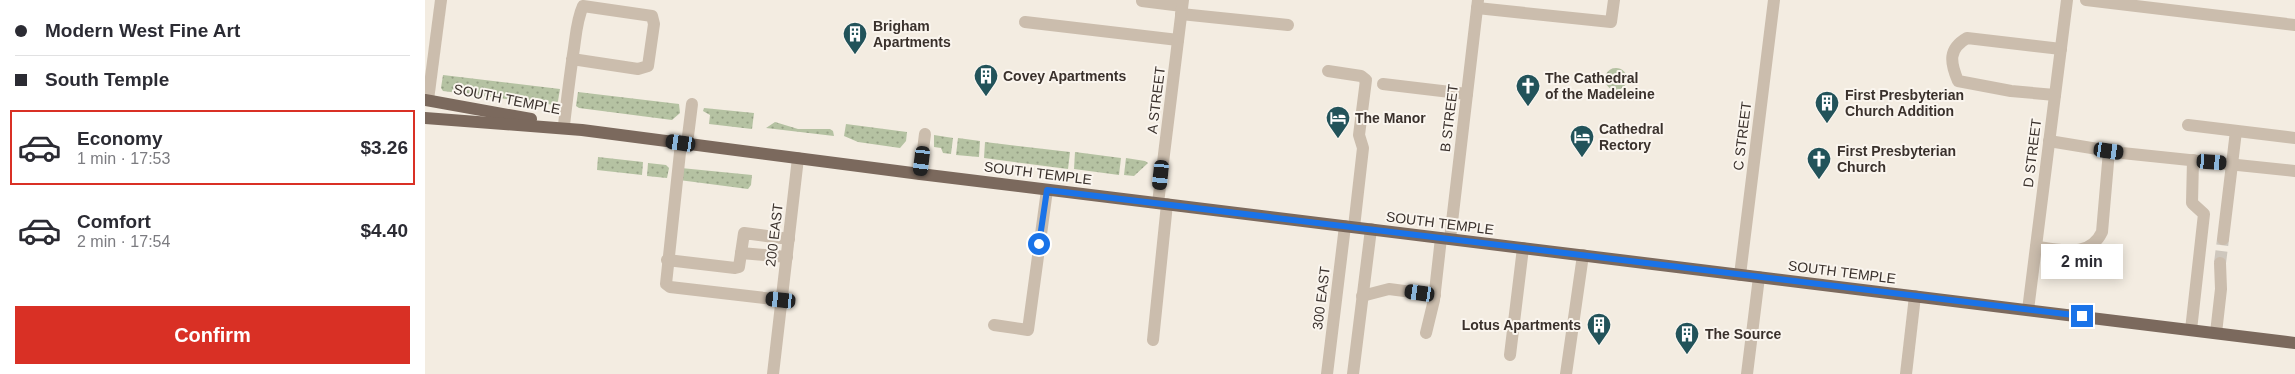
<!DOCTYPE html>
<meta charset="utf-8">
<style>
body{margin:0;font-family:Arial,sans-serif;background:#f7f7f7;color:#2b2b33;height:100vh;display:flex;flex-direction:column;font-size:19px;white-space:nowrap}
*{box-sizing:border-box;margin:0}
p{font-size:16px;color:#7c7c81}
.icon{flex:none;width:28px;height:28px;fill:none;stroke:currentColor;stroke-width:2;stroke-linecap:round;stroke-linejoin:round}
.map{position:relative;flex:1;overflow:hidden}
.panel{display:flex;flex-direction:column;background:#fff;width:425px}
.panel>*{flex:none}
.guide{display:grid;align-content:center;height:110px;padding:0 15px;background:#fff}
.end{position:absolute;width:22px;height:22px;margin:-11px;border:6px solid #1a73e8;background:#fff;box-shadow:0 0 0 2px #fff}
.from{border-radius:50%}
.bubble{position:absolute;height:35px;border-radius:0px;background:#fff;box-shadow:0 2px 12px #0003;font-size:16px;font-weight:700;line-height:35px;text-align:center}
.car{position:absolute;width:15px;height:30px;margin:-15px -8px;border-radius:6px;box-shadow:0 0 4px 1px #0007;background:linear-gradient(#222 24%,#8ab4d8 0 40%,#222 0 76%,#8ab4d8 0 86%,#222 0)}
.guide b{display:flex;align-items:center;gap:18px;height:48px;font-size:19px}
.guide b+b{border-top:1px solid #e1e1e2}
.guide i{width:12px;height:12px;background:#2b2b33}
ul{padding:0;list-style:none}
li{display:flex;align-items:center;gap:15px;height:75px;margin:0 10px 8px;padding:0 5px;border:2px solid transparent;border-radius:0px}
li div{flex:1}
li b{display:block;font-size:19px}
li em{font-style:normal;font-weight:700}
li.selected{border-color:#d93025}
li>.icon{width:45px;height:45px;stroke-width:1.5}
.primary-button{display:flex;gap:10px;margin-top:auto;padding:10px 15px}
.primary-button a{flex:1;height:58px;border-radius:0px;background:#d93025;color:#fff;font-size:20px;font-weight:700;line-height:58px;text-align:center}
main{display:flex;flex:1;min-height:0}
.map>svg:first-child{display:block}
</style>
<main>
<section class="panel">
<div class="guide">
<b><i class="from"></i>Modern West Fine Art</b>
<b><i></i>South Temple</b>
</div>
<ul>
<li class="selected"><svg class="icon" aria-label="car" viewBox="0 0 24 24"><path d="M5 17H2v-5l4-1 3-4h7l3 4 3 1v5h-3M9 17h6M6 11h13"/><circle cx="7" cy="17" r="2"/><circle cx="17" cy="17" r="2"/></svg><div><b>Economy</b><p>1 min · 17:53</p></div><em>$3.26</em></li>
<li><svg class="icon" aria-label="car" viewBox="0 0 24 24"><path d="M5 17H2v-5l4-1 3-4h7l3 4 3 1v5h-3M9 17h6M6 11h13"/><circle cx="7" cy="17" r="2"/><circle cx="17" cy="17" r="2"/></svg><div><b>Comfort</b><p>2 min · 17:54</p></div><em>$4.40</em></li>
</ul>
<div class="primary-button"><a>Confirm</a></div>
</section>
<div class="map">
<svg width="1870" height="374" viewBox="0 0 1870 374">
<defs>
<pattern id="grass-dots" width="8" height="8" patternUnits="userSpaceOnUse" patternTransform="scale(1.25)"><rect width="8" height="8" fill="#b5c2a2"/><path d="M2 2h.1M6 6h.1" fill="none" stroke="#949e84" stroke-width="1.8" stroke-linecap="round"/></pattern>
</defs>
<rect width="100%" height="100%" fill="#f3ece1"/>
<g fill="url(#grass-dots)">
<circle cx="1191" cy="79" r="11"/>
<path d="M18,75L135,89L133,101L130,105L18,91L16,88Z"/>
<path d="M153,92L254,104L255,113L247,120L154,108L151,106Z"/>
<path d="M279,108L329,113L327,129L284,124L285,115L278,111Z"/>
<path d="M350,122L373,129H405L408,131L409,136L341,128Z"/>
<path d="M421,124L482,132L481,141L475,148L433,142L419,136Z"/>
<path d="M509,135L528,138L526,154L518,153L516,148L509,147Z"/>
<path d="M533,138L555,141L554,157L531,155Z"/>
<path d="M560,142L645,152L643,169L559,158Z"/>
<path d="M650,152L696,158L694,175L649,169Z"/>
<path d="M173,157L218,162L217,175L172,170Z"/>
<path d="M701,158L720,161L723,163L709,176L699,175Z"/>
<path d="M223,163L241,165L244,168L242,178L222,176Z"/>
<path d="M256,168L327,175L326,185L323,189L254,180Z"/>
</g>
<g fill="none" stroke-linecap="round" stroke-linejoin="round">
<path stroke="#cec7bd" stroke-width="12" stroke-dasharray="12 6" stroke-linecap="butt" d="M1795,263L1798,239"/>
<g stroke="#cbbdad" stroke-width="12">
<path d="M1661,0L1870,25"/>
<path d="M717,1L757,6"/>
<path d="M1052,8L1186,22L1189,0"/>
<path d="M756,14L863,25"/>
<path d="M600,22L753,40"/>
<path d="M903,71L936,76L941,80L934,135L938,148L929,227"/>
<path d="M958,84L1042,94"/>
<path d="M1630,95L1586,91L1533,81C1525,62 1523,49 1542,38L1636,49"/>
<path d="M3,100L16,0"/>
<path d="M139,125C142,99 145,74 149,48C151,34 152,19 158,6L227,16L229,24L223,66L213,69L147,59"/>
<path d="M1763,125L1870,138"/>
<path d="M1624,141L1697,153L1870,171"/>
<path d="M256,143L241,284L245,287L357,300"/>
<path d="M262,144L267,104"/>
<path d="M495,174L500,134"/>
<path d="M733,203L758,0"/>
<path d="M1025,239L1053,0"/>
<path d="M1798,239L1811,131"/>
<path d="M1611,247C1636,249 1664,259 1677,232L1684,151"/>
<path d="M316,253L362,257"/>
<path d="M242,260L310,268L314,267L319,233L364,239"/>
<path d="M1315,275L1349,0"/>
<path d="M937,296L964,289L1010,295"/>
<path d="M1603,310L1642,0"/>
<path d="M569,325L603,330L622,190"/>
<path d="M1766,330L1779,214L1767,203L1768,160"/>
<path d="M1001,333L1009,300L1016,238"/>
<path d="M1791,333L1796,289L1795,263"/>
<path d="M728,340L742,204"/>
<path d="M1085,355L1098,248"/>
<path d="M348,374L373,158"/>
<path d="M902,374L920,226"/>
<path d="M928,374L946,229"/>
<path d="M1141,374L1158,255"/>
<path d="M1322,374L1334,277"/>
<path d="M1481,374L1490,296"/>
</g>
<g stroke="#7b695d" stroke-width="12">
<path d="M0,100L106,119"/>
<path d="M0,118L157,130L495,174L1870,343"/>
</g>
</g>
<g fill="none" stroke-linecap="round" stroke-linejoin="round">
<path stroke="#1a73e8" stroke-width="6" d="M614,244L622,190L1657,316"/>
</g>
<defs>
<symbol id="building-pin" viewBox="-11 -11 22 30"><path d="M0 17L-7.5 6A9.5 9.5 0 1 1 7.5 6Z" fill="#22535a" stroke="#faf5ee"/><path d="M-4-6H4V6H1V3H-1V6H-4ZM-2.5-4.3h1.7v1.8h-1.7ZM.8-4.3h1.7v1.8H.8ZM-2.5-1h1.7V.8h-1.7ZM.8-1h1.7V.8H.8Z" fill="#fff"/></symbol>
<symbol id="church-pin" viewBox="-11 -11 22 30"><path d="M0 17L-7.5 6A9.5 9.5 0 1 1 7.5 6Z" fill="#22535a" stroke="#faf5ee"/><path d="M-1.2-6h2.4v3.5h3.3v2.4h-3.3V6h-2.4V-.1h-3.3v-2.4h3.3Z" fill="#fff"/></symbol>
<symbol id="hotel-pin" viewBox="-11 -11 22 30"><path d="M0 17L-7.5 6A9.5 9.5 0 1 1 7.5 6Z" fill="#22535a" stroke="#faf5ee"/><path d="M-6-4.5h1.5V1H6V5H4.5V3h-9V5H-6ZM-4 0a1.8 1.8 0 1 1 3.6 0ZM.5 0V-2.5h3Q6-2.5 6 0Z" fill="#fff"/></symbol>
</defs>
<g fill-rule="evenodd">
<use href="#building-pin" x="416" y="20" width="28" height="38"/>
<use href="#building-pin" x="547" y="62" width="28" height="38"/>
<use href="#church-pin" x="1089" y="72" width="28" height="38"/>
<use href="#building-pin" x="1388" y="89" width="28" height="38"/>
<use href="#hotel-pin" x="899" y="104" width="28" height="38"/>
<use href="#hotel-pin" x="1143" y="123" width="28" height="38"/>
<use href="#church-pin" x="1380" y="145" width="28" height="38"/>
<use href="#building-pin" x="1160" y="311" width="28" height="38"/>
<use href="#building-pin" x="1248" y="320" width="28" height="38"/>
</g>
<g text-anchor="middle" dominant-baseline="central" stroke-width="4" stroke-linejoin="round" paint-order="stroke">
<g font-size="14" font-weight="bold" fill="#3a312c" stroke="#faf5ee" text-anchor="start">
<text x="448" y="26">Brigham<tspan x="448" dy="16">Apartments</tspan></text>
<text x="578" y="76">Covey Apartments</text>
<text x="1120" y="78">The Cathedral<tspan x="1120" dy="16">of the Madeleine</tspan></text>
<text x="1420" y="95">First Presbyterian<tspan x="1420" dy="16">Church Addition</tspan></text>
<text x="930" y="118">The Manor</text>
<text x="1174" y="129">Cathedral<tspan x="1174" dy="16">Rectory</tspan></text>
<text x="1412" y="151">First Presbyterian<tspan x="1412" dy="16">Church</tspan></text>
<text x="1156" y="325" text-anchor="end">Lotus Apartments</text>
<text x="1280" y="334">The Source</text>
</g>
<g font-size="14" fill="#3a312c" stroke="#faf5ee">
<text transform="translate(82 99) rotate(11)">SOUTH TEMPLE</text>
<text transform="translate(731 100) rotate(-83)">A STREET</text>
<text transform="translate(1024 118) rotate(-83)">B STREET</text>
<text transform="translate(1317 136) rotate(-83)">C STREET</text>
<text transform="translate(1607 153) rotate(-83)">D STREET</text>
<text transform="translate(613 173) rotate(7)">SOUTH TEMPLE</text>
<text transform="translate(1015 223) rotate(7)">SOUTH TEMPLE</text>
<text transform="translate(349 235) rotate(-83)">200 EAST</text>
<text transform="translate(1417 272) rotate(7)">SOUTH TEMPLE</text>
<text transform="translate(896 298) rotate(-83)">300 EAST</text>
</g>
</g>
</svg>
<i class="end from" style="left:614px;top:244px"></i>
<i class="end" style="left:1657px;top:316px"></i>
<div class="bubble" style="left:1616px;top:244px;width:82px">2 min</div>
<i class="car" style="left:256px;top:143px;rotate:278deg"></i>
<i class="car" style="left:1684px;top:151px;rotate:98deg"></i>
<i class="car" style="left:497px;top:161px;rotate:187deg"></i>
<i class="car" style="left:1787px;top:162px;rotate:94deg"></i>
<i class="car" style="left:736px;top:175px;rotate:186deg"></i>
<i class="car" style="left:995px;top:293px;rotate:278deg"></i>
<i class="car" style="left:356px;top:300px;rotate:276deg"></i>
</div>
</main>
